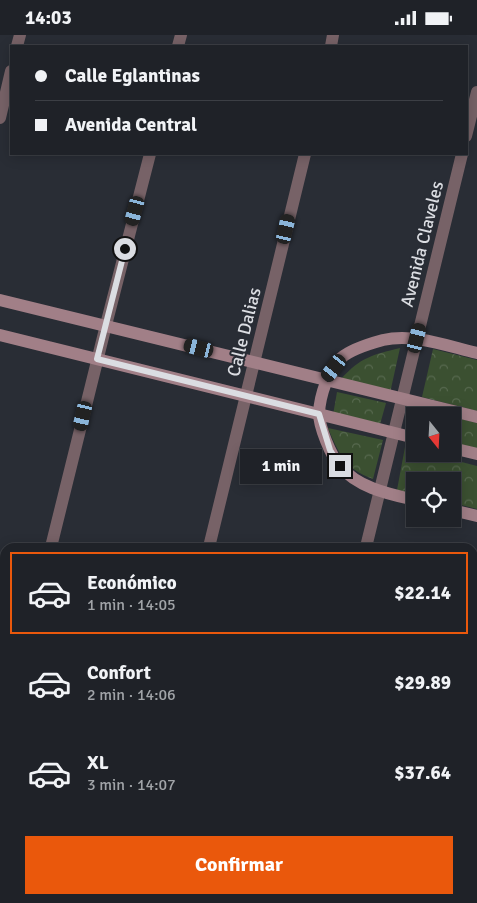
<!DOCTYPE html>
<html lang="es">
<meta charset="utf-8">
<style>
body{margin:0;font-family:Signika,sans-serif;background:#272a30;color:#f1f3f6;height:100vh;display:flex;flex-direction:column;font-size:19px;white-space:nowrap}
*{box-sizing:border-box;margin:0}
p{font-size:16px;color:#a1a4a8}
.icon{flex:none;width:28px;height:28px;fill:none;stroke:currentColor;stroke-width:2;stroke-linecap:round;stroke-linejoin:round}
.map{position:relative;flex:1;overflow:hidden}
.details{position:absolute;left:0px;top:508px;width:478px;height:361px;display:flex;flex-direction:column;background:#1f2228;border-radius:15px 15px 0 0;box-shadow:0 2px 12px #0003,0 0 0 1px #3c3f45}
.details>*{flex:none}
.top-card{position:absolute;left:10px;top:10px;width:458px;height:110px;border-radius:0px;box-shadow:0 2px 12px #0003,0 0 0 1px #3c3f45;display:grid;align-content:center;height:110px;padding:0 25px;background:#1f2228}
.needle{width:32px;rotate:162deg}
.controls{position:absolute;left:406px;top:372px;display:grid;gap:10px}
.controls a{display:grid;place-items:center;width:55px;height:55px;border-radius:0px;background:#1f2228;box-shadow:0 2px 12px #0003,0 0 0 1px #3c3f45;font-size:25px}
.end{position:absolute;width:22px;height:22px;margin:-11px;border:6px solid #dbdde2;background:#111;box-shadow:0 0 0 2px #111}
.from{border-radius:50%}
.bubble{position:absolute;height:35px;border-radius:0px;background:#1f2228;box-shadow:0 2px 12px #0003,0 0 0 1px #3c3f45;font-size:16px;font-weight:800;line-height:35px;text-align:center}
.car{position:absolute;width:15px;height:30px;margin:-15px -8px;border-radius:6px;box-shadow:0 0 4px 1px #0007;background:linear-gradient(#222 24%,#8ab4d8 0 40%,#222 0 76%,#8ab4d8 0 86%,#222 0)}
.top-card b{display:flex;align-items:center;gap:18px;height:48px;font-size:19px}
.top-card b+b{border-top:1px solid #3c3f45}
.top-card i{width:12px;height:12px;background:#f1f3f6}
ul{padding:9px 0 0;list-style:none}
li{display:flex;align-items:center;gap:15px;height:82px;margin:0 10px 8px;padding:0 15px;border:2px solid transparent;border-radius:0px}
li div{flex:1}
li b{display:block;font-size:19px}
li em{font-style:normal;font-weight:800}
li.current{border-color:#ea580c}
li>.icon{width:45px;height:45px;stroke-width:1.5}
.cta{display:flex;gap:10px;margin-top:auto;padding:10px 25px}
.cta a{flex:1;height:58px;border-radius:0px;background:#ea580c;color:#fff;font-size:20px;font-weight:800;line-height:58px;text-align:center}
.status{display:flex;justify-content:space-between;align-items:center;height:35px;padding:0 25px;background:#1f2228;direction:ltr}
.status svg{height:14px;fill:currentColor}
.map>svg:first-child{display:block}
</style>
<div class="status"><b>14:03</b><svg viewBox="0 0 49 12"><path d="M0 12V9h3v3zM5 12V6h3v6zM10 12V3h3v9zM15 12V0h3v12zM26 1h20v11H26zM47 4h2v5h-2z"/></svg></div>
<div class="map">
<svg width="477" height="868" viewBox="0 0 477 868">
<defs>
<pattern id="park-crowns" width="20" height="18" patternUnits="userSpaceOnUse" patternTransform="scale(1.25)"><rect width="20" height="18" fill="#3b5031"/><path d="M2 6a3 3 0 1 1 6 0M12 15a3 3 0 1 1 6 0" fill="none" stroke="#57694f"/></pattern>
</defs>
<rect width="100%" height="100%" fill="#292d35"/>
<g fill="url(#park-crowns)">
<path d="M400,313L390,358L341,344C361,322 372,320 400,313Z"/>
<path d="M433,314L477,325V376L422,362Z"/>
<path d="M337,357L386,368L379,393L333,380Z"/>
<path d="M453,382L477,388V417L453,411Z"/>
<path d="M328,393L383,405L373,444C345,434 339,419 328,393Z"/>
<path d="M405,412L415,415V419H431L477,431V474L453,468L452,446H415V459L397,455Z"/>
<path d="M0,736L5,737V799L0,798Z"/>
</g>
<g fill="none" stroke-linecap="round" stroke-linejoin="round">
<g stroke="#776267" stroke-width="12">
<path d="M17,11L20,0"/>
<path d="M178,11L181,0"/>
<path d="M331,11L333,0"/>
<path d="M0,83L11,36"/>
<path d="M466,101L477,57"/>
<path d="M51,512L106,290L150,119"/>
<path d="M209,512L305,119"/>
<path d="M366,512L462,119"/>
<path d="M1,726L5,708"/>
<path d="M472,733L477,715"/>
<path d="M140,864L141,868"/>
<path d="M0,865L5,863"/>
<path d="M55,868L68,864"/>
<path d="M440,868L441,864"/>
</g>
<g stroke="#a17f87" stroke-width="12">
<path d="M0,265L477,382"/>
<path d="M0,300L415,403"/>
<path d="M452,413L477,419"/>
<path d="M415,465C389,459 358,453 340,431C331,421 319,392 319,378C320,360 328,336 341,323C350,315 372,308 383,305C414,298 447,311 477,318"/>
<path d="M452,475L477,481"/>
<path d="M0,726L5,727"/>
<path d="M0,797L5,798"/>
<path d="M472,863L477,864"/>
<path d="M278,864H311"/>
<path d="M345,864L362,868"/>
</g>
</g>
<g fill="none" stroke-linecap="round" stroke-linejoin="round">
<path stroke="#dbdde2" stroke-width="6" d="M125,214L97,324L319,379L330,415L340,431"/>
</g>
<g text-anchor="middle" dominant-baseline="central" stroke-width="4" stroke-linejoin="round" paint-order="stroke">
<g font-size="18" fill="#dbdde2" stroke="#292d35">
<text transform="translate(422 209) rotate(-76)">Avenida Claveles</text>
<text transform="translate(244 297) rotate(-76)">Calle Dalias</text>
</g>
</g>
</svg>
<div class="controls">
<a><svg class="needle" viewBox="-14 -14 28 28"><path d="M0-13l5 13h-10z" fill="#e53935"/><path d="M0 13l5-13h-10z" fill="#a1a4a8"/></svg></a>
<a><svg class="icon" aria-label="locate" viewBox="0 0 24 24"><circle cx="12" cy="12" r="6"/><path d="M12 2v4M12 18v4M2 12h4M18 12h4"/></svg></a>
</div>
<i class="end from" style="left:125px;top:214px"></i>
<i class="end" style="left:340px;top:431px"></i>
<div class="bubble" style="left:240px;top:414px;width:82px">1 min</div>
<i class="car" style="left:135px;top:176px;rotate:195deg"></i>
<i class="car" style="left:286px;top:194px;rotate:13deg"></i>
<i class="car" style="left:417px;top:303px;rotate:14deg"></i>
<i class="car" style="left:199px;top:313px;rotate:284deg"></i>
<i class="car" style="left:334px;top:333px;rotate:217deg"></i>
<i class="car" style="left:83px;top:381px;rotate:193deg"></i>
<div class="top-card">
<b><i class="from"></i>Calle Eglantinas</b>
<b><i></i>Avenida Central</b>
</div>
<section class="details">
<ul>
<li class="current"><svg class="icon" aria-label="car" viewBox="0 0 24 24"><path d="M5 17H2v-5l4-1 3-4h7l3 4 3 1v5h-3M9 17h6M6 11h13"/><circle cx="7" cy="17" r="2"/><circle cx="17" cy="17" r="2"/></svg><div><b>Económico</b><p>1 min · 14:05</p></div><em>$22.14</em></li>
<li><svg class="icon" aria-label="car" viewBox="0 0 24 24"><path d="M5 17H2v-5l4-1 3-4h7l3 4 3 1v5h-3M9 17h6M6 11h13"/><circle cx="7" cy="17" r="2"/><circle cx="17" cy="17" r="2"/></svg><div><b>Confort</b><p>2 min · 14:06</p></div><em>$29.89</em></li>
<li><svg class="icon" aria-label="car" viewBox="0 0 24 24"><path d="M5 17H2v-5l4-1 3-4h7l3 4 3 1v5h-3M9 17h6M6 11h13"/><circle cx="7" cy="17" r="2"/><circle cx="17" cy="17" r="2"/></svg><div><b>XL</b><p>3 min · 14:07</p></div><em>$37.64</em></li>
</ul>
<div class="cta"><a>Confirmar</a></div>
</section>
</div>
